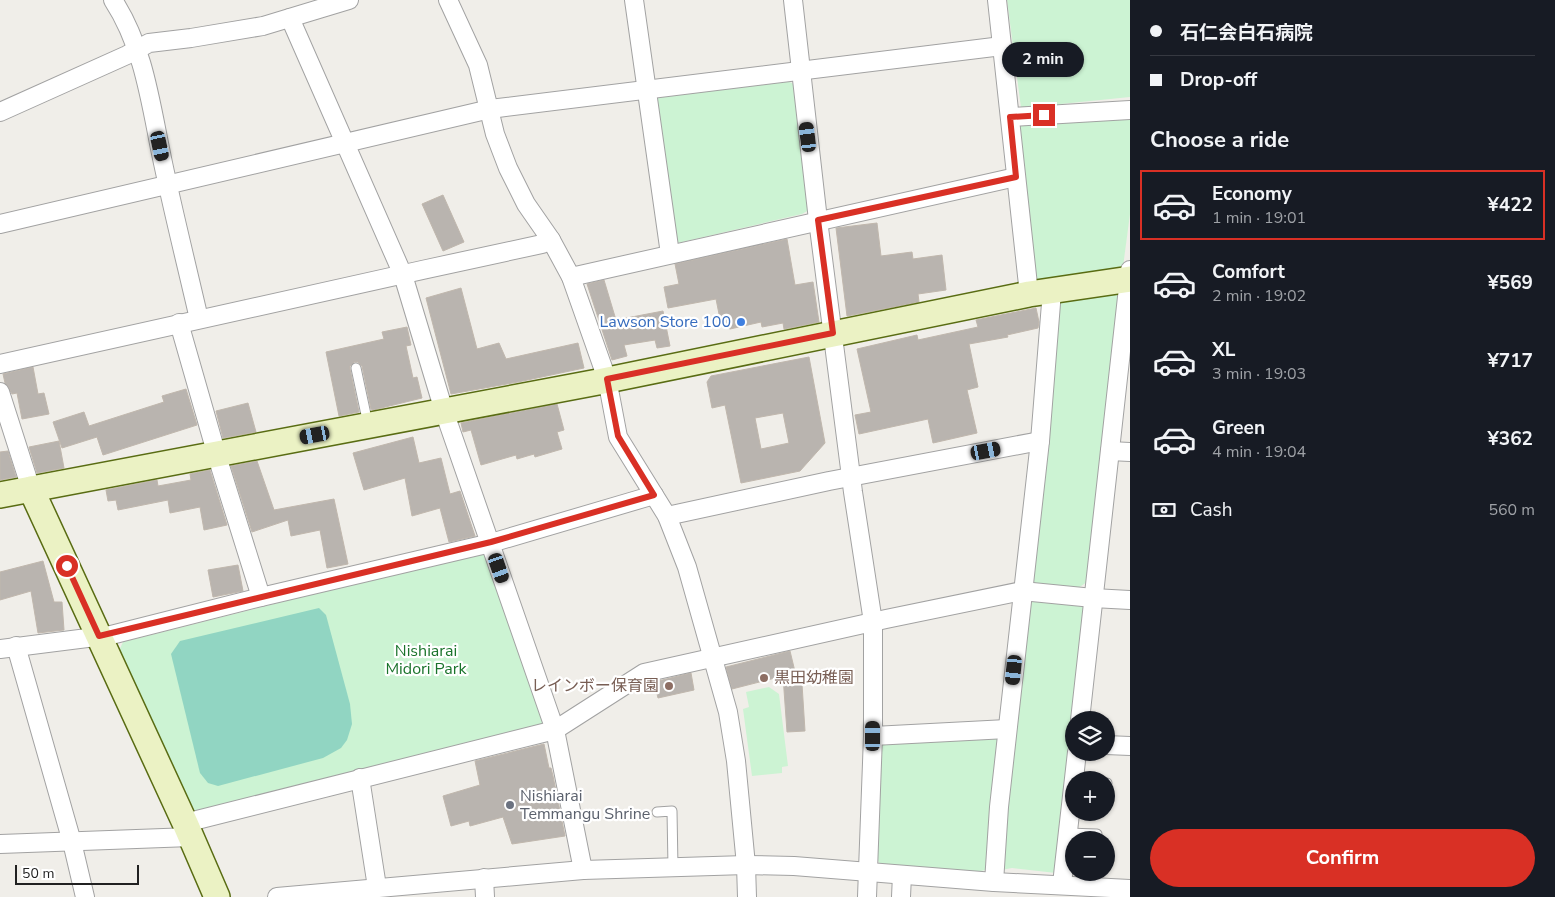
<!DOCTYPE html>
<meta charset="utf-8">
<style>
body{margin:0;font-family:"Nunito Sans","Noto Sans JP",sans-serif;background:#20242c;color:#f1f3f6;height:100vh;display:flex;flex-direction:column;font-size:19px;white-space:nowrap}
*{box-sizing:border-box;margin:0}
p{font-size:16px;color:#9ea1a6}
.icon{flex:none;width:28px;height:28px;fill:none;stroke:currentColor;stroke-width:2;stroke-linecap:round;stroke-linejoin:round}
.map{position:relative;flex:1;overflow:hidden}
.side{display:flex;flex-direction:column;background:#171b24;width:425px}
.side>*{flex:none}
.banner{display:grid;align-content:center;height:110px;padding:0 20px;background:#171b24}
.tools{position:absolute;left:1065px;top:711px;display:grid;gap:10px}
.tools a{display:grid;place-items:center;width:50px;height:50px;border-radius:50%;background:#171b24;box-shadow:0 1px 4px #0004;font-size:25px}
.scale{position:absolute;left:15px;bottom:12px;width:124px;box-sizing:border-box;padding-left:5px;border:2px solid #212121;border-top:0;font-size:14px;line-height:18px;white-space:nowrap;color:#212121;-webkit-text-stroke:4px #fff;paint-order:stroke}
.end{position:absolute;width:22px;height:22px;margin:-11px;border:6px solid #d93025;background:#fff;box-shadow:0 0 0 2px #fff}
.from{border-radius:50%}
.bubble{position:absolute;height:35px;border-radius:18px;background:#171b24;box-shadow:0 1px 4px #0004;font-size:16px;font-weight:700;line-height:35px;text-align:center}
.car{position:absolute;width:15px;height:30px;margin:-15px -8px;border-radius:6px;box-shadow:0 0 4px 1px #0007;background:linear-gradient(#222 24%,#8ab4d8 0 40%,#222 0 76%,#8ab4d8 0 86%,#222 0)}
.banner b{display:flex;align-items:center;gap:18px;height:48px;font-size:19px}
.banner b+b{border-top:1px solid #363941}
.banner i{width:12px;height:12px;background:#f1f3f6}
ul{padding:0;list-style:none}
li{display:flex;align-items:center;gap:15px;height:70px;margin:0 10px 8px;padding:0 10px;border:2px solid transparent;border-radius:0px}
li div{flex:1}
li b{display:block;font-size:19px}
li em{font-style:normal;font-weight:700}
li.current{border-color:#d93025}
li>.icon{width:45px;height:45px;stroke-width:1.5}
h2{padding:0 20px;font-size:22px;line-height:60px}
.pay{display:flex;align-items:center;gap:12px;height:55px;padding:0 20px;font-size:19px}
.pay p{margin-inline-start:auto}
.cta{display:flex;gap:10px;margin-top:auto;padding:10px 20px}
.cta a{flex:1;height:58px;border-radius:30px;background:#d93025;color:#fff;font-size:20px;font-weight:700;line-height:58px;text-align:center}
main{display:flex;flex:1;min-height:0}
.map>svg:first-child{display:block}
</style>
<main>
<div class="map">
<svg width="1130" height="897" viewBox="0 0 1130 897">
<rect width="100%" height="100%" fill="#f0eee9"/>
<g fill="#ccf3d3">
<path d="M1007,0H1130V97L1021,108Z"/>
<path d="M787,81L794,84L809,210L802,214L678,243L672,239L653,102L658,95Z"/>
<path d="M1130,116V214L1123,267L1119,273L1036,281L1018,129L1022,124Z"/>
<path d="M1123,288L1087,582L1078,588L1028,582L1057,298Z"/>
<path d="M489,550L545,725L190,814L118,653L123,642Z"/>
<path d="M1034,598L1084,606L1056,873L1012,868L1001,870L1028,603Z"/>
<path d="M769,687L779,694L788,766L782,767V773L752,776L743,709L749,707L746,692Z"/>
<path d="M998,736L985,870L977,872L881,865L875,857L878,747L884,742Z"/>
</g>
<path fill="#91d5c2" d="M319,608L326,615L350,704L352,724L347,740L341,748L323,758L218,786L208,783L200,773L171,654L180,641Z"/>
<g fill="#b9b4af" stroke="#c0b7ad" fill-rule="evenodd">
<path d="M443,195L464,242L443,251L422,204Z"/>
<path d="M877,223L881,256L912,252L913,259L942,255L946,290L918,294L919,302L847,316L836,228Z"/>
<path d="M787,239L795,285L813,282L819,322L784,329L783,323L762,327L761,322L730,329L721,324L716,299L668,308L664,287L679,284L675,264Z"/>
<path d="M604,280L616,320L663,311L670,346L657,348L655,340L624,345L627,356L612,360L587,284Z"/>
<path d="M461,288L477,349L499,343L506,359L578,343L584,368L518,382L451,394L426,298Z"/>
<path d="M1036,308L1039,322L1038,328L1007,335L1008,337L969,344L978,387L967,390L977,433L933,443L928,419L859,434L855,415L871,412L857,349L917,335L918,340L978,327L976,320Z"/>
<path d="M407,327L411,345L406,346L413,378L417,377L422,398L373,410L371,409L362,366L358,362H354L350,366V369L359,412L339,416L326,352L384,339L382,332Z"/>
<path d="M809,357L825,443L800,471L741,483L725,405L712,408L707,382L711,376ZM783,413L789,443L761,449L755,418Z"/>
<path d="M33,367L38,394L44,393L49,414L22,419L17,393L12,394L7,385L5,383L3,374Z"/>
<path d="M186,389L197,425L103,455L97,437L62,448L53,422L84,412L89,426L164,402L162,396Z"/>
<path d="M248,403L256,432L223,438L216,411Z"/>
<path d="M557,404L564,430L557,432L562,449L535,457L534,454L517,459L516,455L481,465L471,430L463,432L461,423Z"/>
<path d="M413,437L419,463L441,458L450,494L460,491L475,536L449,542L440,508L412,516L405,478L364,490L353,453Z"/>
<path d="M59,441L64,468L37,473L29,447Z"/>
<path d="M8,451L16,477L0,480V452Z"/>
<path d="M257,461L274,510L334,499L348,564L327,568L320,530L291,536L288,520L252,532L231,466Z"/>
<path d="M210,470L227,525L204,530L200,507L170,513L168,500L118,510L116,500L108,501L106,490L157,480L158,486L191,480L190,474Z"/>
<path d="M43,561L54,602H62L64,630L38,633L31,591L0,600V572Z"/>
<path d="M238,565L243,591L213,597L208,570Z"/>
<path d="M790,651L798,684H802L805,731L787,732L783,676L732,689L726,667Z"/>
<path d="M691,673L694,690L658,698L654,682Z"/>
<path d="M544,744L549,768H551L553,776L565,836L512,844L503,817L470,826L469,821L451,826L443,796L480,785L475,761Z"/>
</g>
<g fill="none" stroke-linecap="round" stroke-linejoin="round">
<defs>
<g id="lane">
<path d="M356,368L368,424"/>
<path d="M1106,783H1107"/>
<path d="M657,812L672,811L673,867"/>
<path d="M1067,833L1097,834"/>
</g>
<g id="street">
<path d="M113,0C145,49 151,107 163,163C174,215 187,267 199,319"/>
<path d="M448,0L478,65L495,134L508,168L526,204L551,240L571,277L607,379L618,437L667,516L687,567L728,712L736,761L746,865L747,897"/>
<path d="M634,0L670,254"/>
<path d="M793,0L818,220L853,492L873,622V736L867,897"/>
<path d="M997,0L1029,294"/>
<path d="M290,18L403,275L444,411L555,730L583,870"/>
<path d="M0,112L127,55L149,43L191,38L263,26L349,0"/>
<path d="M1010,117L1130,110"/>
<path d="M0,224L490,109L1002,46"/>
<path d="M571,277L1016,177"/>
<path d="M179,323L220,466L261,597"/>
<path d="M0,364C180,323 361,283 542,244L551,240"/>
<path d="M0,392L31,489"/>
<path d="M1110,451L1130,452"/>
<path d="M667,516L829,481L1040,441"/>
<path d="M16,646L72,842L85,897"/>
<path d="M0,649L111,635L261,597L491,543L654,495"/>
<path d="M1080,720L1130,270"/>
<path d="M873,736L1007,729"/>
<path d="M1106,745L1130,746"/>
<path d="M360,778L377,887"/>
<path d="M185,823L555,730L644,673L886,619L1022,591L1093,598L1130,600"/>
<path d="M0,844L191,837"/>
<path d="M484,878L485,897"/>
<path d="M994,882L999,807L1040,441L1052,291"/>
<path d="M1062,884L1077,752"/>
<path d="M277,897L583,870L746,865L794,866L994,882L1130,889"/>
<path d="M901,897L902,875"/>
</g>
<g id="secondary">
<path d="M31,489L185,823L217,897"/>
<path d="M0,495L598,382L1029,294L1130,279"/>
</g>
</defs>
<use href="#lane" stroke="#a2a2a2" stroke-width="11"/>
<use href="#street" stroke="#a2a2a2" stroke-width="20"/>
<use href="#secondary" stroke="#596c13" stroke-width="28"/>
<use href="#lane" stroke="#fff" stroke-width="9"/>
<use href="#street" stroke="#fff" stroke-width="18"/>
<use href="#secondary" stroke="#ebf2c4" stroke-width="25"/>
</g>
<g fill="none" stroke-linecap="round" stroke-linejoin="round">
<path stroke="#d93025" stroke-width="6" d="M67,566L99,636L491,542L654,495L618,436L607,379L833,333L818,220L1016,177L1010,117L1044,115"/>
</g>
<circle fill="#3f7fe0" stroke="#fff" stroke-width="2" cx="741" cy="322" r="5"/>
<g fill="#8d6e63" stroke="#fff" stroke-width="2">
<circle cx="764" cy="678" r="5"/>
<circle cx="669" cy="686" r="5"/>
</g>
<circle fill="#6b7280" stroke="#fff" stroke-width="2" cx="510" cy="805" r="5"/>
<g text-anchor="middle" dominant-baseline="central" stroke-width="4.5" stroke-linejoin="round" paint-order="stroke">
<g font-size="16" fill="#366cbe" stroke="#fff" text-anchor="end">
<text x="731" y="322">Lawson Store 100</text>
</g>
<g font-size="16" fill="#1a732b" stroke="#fff">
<text x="426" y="651">Nishiarai<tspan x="426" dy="18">Midori Park</tspan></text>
</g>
<g font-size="16" fill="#785e54" stroke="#fff" text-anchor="start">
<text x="774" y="678">黒田幼稚園</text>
<text x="659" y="686" text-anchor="end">レインボー保育園</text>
</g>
<g font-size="16" fill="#5b616d" stroke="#fff" text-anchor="start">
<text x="520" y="796">Nishiarai<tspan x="520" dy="18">Temmangu Shrine</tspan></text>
</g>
</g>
</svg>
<div class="tools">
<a><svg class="icon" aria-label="layers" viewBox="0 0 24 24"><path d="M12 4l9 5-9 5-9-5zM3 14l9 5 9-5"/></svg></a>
<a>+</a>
<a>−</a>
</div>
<div class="scale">50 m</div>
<i class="end from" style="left:67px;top:566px"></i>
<i class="end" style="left:1044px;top:115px"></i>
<div class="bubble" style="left:1002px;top:42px;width:82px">2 min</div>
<i class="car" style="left:808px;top:137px;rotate:353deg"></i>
<i class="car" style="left:160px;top:146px;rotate:168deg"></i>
<i class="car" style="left:315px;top:435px;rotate:259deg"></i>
<i class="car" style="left:986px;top:451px;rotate:79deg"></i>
<i class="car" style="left:499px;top:568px;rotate:161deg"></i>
<i class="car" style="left:1014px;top:670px;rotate:186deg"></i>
<i class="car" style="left:873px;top:736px;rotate:0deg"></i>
</div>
<section class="side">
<div class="banner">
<b><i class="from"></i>石仁会白石病院</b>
<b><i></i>Drop-off</b>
</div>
<h2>Choose a ride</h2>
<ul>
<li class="current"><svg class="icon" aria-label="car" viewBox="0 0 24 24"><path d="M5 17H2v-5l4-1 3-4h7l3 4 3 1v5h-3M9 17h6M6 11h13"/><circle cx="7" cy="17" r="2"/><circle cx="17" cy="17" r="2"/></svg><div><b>Economy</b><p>1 min · 19:01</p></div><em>¥422</em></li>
<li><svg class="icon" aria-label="car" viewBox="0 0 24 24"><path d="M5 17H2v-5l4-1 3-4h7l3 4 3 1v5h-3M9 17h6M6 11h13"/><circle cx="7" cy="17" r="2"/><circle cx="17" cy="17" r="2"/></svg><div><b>Comfort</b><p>2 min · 19:02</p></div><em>¥569</em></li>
<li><svg class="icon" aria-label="car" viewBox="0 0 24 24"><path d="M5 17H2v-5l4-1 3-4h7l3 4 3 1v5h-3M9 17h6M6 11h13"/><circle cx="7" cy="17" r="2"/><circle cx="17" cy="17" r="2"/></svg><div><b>XL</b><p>3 min · 19:03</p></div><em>¥717</em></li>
<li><svg class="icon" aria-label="car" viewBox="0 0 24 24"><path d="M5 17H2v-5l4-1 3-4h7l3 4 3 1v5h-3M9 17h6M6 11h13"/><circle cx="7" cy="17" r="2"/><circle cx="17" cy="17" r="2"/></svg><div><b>Green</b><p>4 min · 19:04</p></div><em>¥362</em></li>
</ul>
<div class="pay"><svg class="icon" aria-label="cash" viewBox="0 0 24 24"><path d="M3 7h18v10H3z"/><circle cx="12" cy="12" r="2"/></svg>Cash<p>560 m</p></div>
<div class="cta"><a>Confirm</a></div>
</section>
</main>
